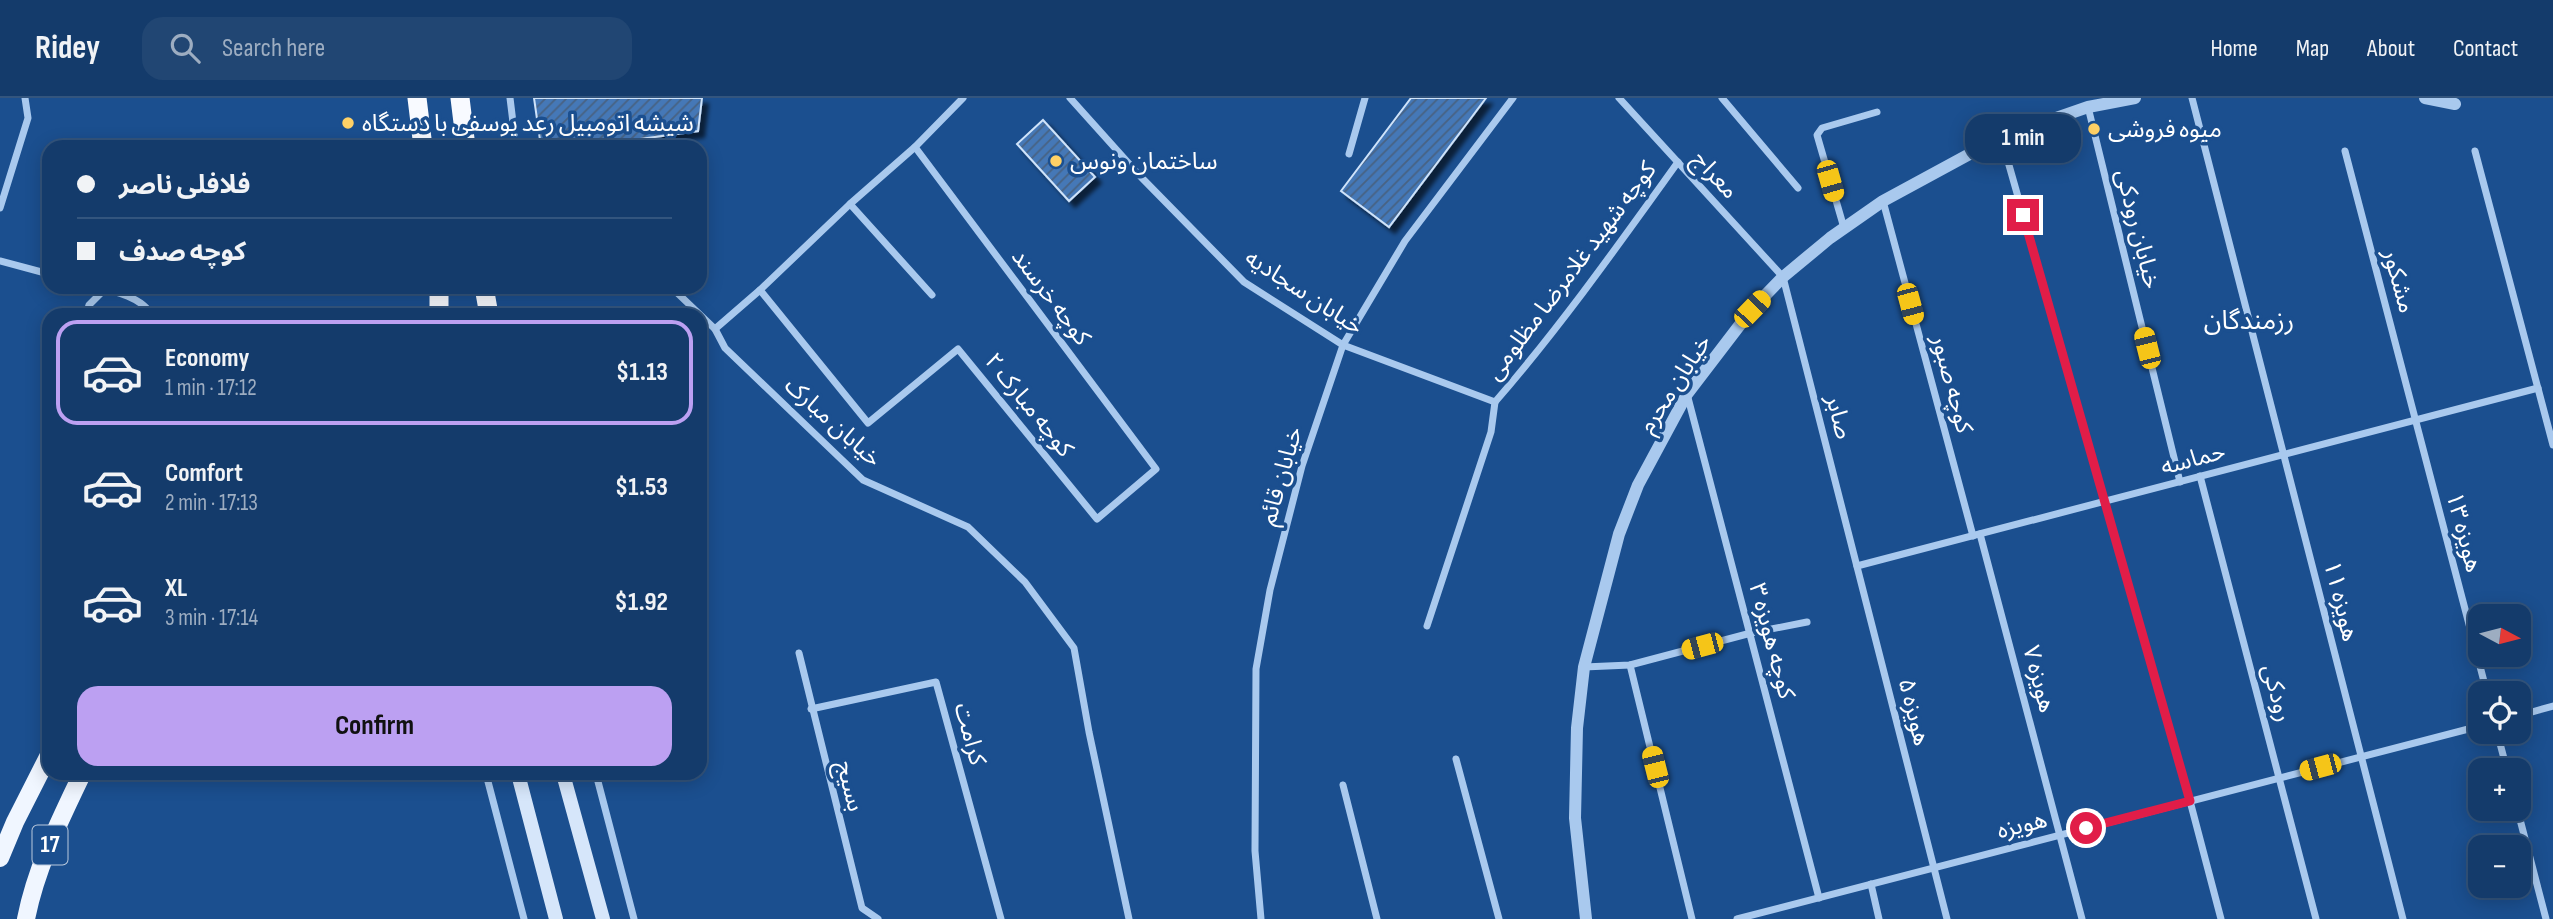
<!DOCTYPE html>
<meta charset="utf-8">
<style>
body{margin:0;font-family:"Sofia Sans Condensed","Noto Sans Arabic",sans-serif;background:#214673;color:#f1f3f6;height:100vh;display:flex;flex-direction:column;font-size:26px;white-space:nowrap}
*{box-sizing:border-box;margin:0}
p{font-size:23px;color:#9dadc1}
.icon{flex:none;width:38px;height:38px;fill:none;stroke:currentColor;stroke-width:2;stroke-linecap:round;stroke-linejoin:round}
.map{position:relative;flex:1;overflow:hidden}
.details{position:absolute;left:42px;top:210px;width:665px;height:472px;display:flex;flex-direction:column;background:#143b6b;border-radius:21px;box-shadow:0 4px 18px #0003,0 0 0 2px #33557e}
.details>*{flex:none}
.top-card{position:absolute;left:42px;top:42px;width:665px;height:154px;border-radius:21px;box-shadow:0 4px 18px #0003,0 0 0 2px #33557e;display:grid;align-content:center;height:154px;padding:0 35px;background:#143b6b}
.needle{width:46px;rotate:97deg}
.buttons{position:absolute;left:2468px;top:506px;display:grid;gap:14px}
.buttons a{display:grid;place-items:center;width:63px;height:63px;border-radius:14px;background:#143b6b;box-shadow:0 4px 18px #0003,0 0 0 2px #33557e;font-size:35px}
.end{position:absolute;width:32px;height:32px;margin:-16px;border:9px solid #e11d48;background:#fff;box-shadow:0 0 0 4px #fff}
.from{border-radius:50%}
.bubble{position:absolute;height:49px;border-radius:21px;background:#143b6b;box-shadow:0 4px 18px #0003,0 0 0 2px #33557e;font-size:23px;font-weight:700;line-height:49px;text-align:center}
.car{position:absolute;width:21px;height:42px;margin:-21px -10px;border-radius:9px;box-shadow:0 0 5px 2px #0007;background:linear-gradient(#f5c518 24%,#345 0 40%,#f5c518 0 76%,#345 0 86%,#f5c518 0)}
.top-card b{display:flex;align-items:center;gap:24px;height:66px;font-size:26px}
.top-card b+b{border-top:2px solid #33557e}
.top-card i{width:18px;height:18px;background:#f1f3f6}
ul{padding:12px 0 0;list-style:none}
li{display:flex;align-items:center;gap:21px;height:105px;margin:0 14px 10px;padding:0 21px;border:4px solid transparent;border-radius:21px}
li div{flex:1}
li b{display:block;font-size:26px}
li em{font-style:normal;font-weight:700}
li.selected{border-color:#bca0f2}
li>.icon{width:63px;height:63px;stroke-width:1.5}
.primary-button{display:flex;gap:14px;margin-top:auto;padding:14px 35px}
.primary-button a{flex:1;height:80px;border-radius:21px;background:#bca0f2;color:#111;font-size:28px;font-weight:700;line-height:80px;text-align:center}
header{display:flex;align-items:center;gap:42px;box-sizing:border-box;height:98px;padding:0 35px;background:#143b6b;border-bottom:2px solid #33557e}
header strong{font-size:33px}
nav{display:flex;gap:38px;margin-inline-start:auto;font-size:24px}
.search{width:490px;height:63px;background:#214673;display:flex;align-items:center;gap:18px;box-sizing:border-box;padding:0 24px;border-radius:21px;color:#9dadc1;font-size:26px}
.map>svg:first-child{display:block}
</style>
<header>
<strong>Ridey</strong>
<div class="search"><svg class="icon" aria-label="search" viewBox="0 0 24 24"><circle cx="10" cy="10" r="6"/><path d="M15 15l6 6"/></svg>Search here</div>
<nav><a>Home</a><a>Map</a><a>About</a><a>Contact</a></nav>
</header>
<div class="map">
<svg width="2553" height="821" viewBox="0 0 2553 821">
<defs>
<pattern id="building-hatch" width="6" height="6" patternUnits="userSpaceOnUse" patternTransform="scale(1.75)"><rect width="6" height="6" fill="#4478b7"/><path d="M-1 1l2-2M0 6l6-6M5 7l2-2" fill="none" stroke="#486282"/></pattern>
<filter id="shadow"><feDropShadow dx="6" dy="6" stdDeviation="2" flood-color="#0009"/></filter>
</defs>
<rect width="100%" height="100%" fill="#1b4f8f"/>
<g fill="url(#building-hatch)" stroke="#cfe3fa" stroke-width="2" filter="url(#shadow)">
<path d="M534,0H702L698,33L582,49H541Z"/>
<path d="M1411,0H1486L1389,129L1341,93Z"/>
<path d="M1043,22L1095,79L1069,103L1017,46Z"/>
</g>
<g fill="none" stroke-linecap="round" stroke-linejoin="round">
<g stroke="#a9c9ee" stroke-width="7">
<path d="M510,0L516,49"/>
<path d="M1070,0L1141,79L1244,184L1343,247L1495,304"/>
<path d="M1619,0L1783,179L1947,821"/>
<path d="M1722,0L1798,90"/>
<path d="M2192,0L2403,821"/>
<path d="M2088,9L2180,384"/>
<path d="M2001,39L2190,703L2221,821"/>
<path d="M2345,53L2487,595"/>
<path d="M2475,53L2553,347"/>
<path d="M1349,56L1365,0"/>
<path d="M1883,103L1973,438"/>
<path d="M850,106L932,197"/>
<path d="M0,110L28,20L25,0"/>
<path d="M1844,130L1817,37L1822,30L1877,14"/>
<path d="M0,163L49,176"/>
<path d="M97,189C114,193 144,200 151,217"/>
<path d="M671,189L715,231L725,250L863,382L968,429L1025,484L1074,550L1089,634L1129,821"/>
<path d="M760,192L868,325L958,251L1097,421L1156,371L915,49"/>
<path d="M86,217L89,207L105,191"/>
<path d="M715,231L760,192L850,106L915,49L963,0"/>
<path d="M1687,296L1819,800"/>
<path d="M1495,304C1561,228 1619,146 1678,64"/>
<path d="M2200,378L2316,821"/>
<path d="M1980,436L2082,821"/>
<path d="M1857,468L2538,290"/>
<path d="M1427,528L1491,334L1495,304"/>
<path d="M799,555L862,810L878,821"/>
<path d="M1630,567L1692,821"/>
<path d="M1584,569L1630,567L1751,535L1807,524"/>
<path d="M811,611L936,584L1001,821"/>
<path d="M2518,618L2553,608"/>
<path d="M2497,634L2507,672"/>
<path d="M1456,661L1499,821"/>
<path d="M486,676L524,821"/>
<path d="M596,676L634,821"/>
<path d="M1343,687L1377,821"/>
<path d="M2517,710L2546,821"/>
<path d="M1871,786L1879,821"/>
<path d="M1261,821L1255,753L1256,571L1270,492L1302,368L1343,247L1405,143L1513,0"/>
<path d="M1737,821L2480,628"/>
</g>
<g stroke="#a9c9ee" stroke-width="12">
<path d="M2425,0L2455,6"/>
<path d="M1586,821L1575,720L1577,630L1584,569L1619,436L1638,387L1687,296L1752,211L1783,179L1830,140L1883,103L2001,39L2088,9L2135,0"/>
</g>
<g stroke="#d6e6fa" stroke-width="14">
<path d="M518,676L556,821"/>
<path d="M563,676L603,821"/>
</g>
<g stroke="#f0f6ff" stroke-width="18">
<path d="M0,760L15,724L49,657"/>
<path d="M26,821C36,770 60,722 82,676"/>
</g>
<g stroke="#f8faff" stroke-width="19">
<path d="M417,0L423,49"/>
<path d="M460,0L466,49"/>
<path d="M439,189V217"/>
<path d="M484,189L489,217"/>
</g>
</g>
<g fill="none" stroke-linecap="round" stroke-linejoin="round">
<path stroke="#e11d48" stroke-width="9" d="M2023,117L2190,703L2086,730"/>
</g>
<g fill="#ffd166" stroke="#1b4f8f" stroke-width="2.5">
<circle cx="348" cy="25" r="7"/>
<circle cx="2094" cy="31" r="7"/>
<circle cx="1056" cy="63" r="7"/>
</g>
<g text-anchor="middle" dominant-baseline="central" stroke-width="7" stroke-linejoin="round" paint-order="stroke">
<rect fill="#1b4f8f" stroke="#bbcadd" stroke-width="2" x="32.5" y="727.5" width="35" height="39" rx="5"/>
<g font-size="23" font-weight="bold" fill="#fff">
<text x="50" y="747">17</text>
</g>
<g font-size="24" fill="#fff" stroke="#1b4f8f" text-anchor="start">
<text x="362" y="25">شیشه اتومبیل رعد یوسفی با دستگاه</text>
<text x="2108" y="31">میوه فروشی</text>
<text x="1070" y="63">ساختمان ونوس</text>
</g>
<g font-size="24" fill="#fff" stroke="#1b4f8f">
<text transform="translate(1715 77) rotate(47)">معراج</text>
<text transform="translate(2138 131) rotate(76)">خیابان رودکی</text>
<text transform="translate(1571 173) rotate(-53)">کوچه شهید غلامرضا مظلومی</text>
<text transform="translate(2399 183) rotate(75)">مشکور</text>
<text transform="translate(1304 194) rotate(33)">خیابان سجادیه</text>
<text transform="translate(1051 199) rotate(53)">کوچه خرسند</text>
<text transform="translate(1675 286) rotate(-57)">خیابان محرم</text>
<text transform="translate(1952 286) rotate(75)">کوچه صبور</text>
<text transform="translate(1029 307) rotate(51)">کوچه مبارک ۲</text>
<text transform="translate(1839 319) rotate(76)">صابر</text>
<text transform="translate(833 324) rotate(42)">خیابان مبارک</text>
<text transform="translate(2193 361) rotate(-15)">حماسه</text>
<text transform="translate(1281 378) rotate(-74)">خیابان قائم</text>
<text transform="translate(2464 434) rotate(75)">هویزه ۱۳</text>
<text transform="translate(2341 503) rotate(76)">هویزه ۱۱</text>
<text transform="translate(1772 543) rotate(75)">کوچه هویزه ۳</text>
<text transform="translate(2039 581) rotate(75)">هویزه ۷</text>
<text transform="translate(2277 595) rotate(75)">رودکی</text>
<text transform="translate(1914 614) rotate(76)">هویزه ۵</text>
<text transform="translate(970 636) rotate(75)">کرامت</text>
<text transform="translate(850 688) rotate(76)">بسیج</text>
<text transform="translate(2022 727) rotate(-14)">هویزه</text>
</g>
<g font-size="26" fill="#fff" stroke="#1b4f8f">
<text x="2249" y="223">رزمندگان</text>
</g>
</g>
</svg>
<div class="buttons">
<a><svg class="needle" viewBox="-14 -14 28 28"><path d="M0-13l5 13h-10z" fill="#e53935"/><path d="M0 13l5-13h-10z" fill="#9dadc1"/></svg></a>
<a><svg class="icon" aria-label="locate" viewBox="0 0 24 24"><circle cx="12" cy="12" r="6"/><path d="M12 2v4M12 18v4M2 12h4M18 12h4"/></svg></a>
<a>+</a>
<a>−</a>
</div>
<i class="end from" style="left:2086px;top:730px"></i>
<i class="end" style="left:2023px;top:117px"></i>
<div class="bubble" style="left:1965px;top:16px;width:116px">1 min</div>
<i class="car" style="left:1830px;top:83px;rotate:164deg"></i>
<i class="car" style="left:1910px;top:206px;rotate:165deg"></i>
<i class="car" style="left:1752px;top:211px;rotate:44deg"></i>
<i class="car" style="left:2147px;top:250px;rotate:346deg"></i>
<i class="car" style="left:1702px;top:548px;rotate:255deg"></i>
<i class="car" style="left:1655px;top:669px;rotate:346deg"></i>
<i class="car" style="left:2320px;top:669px;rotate:255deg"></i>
<div class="top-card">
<b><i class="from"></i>فلافلی ناصر</b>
<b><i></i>کوچه صدف</b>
</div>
<section class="details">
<ul>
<li class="selected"><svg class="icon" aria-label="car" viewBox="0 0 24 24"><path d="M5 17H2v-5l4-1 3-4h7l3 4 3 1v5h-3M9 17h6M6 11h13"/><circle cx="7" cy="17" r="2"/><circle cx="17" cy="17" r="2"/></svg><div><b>Economy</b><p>1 min · 17:12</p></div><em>$1.13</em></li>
<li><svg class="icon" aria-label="car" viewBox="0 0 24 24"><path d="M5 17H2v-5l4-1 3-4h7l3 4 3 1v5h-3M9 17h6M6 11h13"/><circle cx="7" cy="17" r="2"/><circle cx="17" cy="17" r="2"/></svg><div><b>Comfort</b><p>2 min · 17:13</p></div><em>$1.53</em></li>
<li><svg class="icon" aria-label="car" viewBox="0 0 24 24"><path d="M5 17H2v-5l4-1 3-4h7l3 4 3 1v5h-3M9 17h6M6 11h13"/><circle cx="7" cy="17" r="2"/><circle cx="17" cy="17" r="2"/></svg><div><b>XL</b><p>3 min · 17:14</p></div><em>$1.92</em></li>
</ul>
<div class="primary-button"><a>Confirm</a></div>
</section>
</div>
